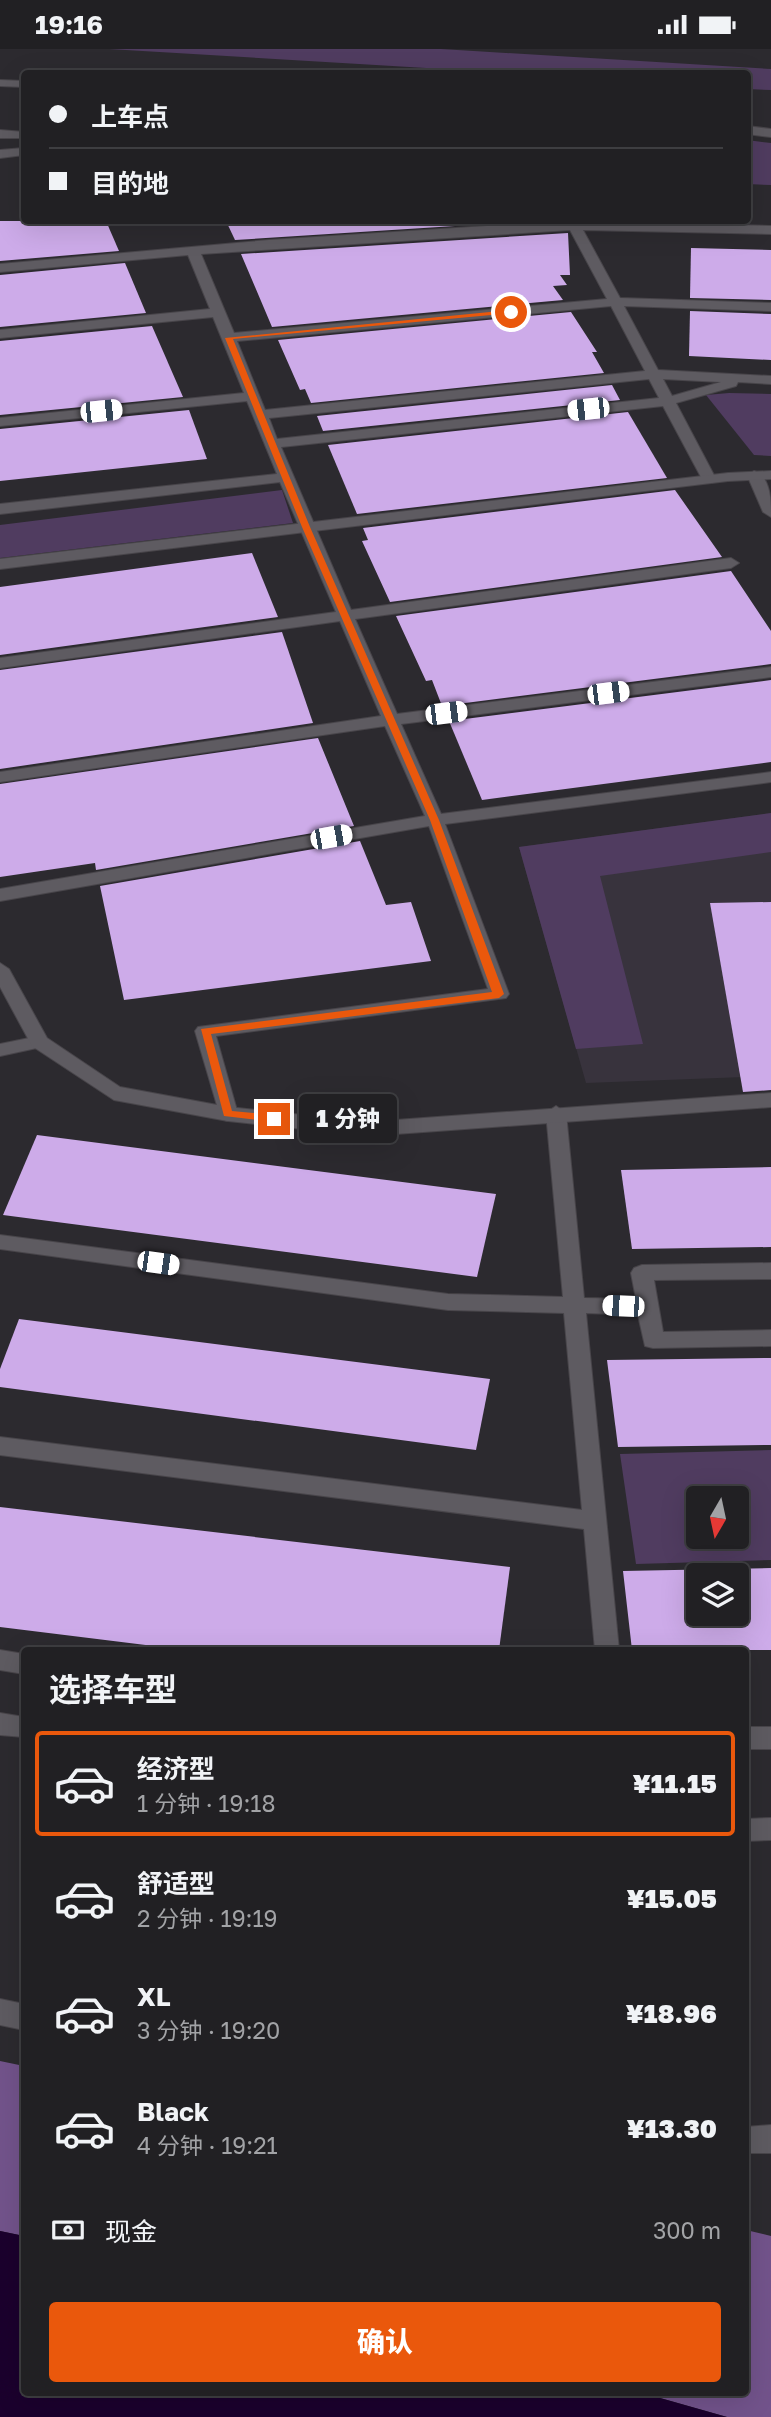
<!DOCTYPE html>
<html lang="zh">
<meta charset="utf-8">
<style>
body{margin:0;font-family:"Golos Text","Noto Sans SC",sans-serif;background:#2d2d30;color:#f1f3f6;height:100vh;display:flex;flex-direction:column;font-size:26px;white-space:nowrap}
*{box-sizing:border-box;margin:0}
p{font-size:23px;color:#a2a3a6}
.icon{flex:none;width:38px;height:38px;fill:none;stroke:currentColor;stroke-width:2;stroke-linecap:round;stroke-linejoin:round}
.map{position:relative;flex:1;overflow:hidden}
.drawer{position:absolute;left:21px;top:1598px;width:728px;height:749px;display:flex;flex-direction:column;background:#212023;border-radius:7px;box-shadow:0 7px 28px #0002,0 0 0 2px #3e3e41}
.drawer>*{flex:none}
.banner{position:absolute;left:21px;top:21px;width:730px;height:154px;border-radius:7px;box-shadow:0 7px 28px #0002,0 0 0 2px #3e3e41;display:grid;align-content:center;height:154px;padding:0 28px;background:#212023}
.needle{width:46px;rotate:189deg}
.buttons{position:absolute;left:686px;top:1437px;display:grid;gap:14px}
.buttons a{display:grid;place-items:center;width:63px;height:63px;border-radius:7px;background:#212023;box-shadow:0 7px 28px #0002,0 0 0 2px #3e3e41;font-size:35px}
.end{position:absolute;width:32px;height:32px;margin:-16px;border:9px solid #ea580c;background:#fff;box-shadow:0 0 0 4px #fff}
.from{border-radius:50%}
.bubble{position:absolute;height:49px;border-radius:7px;background:#212023;box-shadow:0 7px 28px #0002,0 0 0 2px #3e3e41;font-size:23px;font-weight:800;line-height:49px;text-align:center}
.car{position:absolute;width:21px;height:42px;margin:-21px -10px;border-radius:9px;box-shadow:0 0 5px 2px #0007;background:linear-gradient(#fff 24%,#345 0 40%,#fff 0 76%,#345 0 86%,#fff 0)}
.banner b{display:flex;align-items:center;gap:24px;height:66px;font-size:26px}
.banner b+b{border-top:2px solid #3e3e41}
.banner i{width:18px;height:18px;background:#f1f3f6}
ul{padding:0;list-style:none}
li{display:flex;align-items:center;gap:21px;height:105px;margin:0 14px 10px;padding:0 14px;border:4px solid transparent;border-radius:7px}
li div{flex:1}
li b{display:block;font-size:26px}
li em{font-style:normal;font-weight:800}
li.on{border-color:#ea580c}
li>.icon{width:63px;height:63px;stroke-width:1.5}
h2{padding:0 28px;font-size:32px;line-height:84px}
.pay{display:flex;align-items:center;gap:18px;height:77px;padding:0 28px;font-size:26px}
.pay p{margin-inline-start:auto}
.primary-button{display:flex;gap:14px;margin-top:auto;padding:14px 28px}
.primary-button a{flex:1;height:80px;border-radius:7px;background:#ea580c;color:#fff;font-size:28px;font-weight:800;line-height:80px;text-align:center}
.status{display:flex;justify-content:space-between;align-items:center;height:49px;padding:0 35px;background:#212023;direction:ltr}
.status svg{height:19px;fill:currentColor}
.map>svg:first-child{display:block}
</style>
<div class="status"><b>19:16</b><svg viewBox="0 0 49 12"><path d="M0 12V9h3v3zM5 12V6h3v6zM10 12V3h3v9zM15 12V0h3v12zM26 1h20v11H26zM47 4h2v5h-2z"/></svg></div>
<div class="map">
<svg width="771" height="2368" viewBox="0 0 771 2368">
<rect width="100%" height="100%" fill="#2c2a2f"/>
<path fill="#38333d" d="M771,764V1027L586,1034L519,798Z"/>
<g fill="#503c60" fill-rule="evenodd">
<path d="M109,0H441L771,20V41L747,40V24H512Z"/>
<path d="M747,91L771,94V136L747,135Z"/>
<path d="M729,344L771,345V407L754,406L706,346Z"/>
<path d="M282,441L293,474L0,509V476Z"/>
<path d="M771,764V803L600,827L643,995L576,1000L519,798Z"/>
<path d="M771,1401V1511L636,1515L620,1405ZM698,1449H737V1488H698Z"/>
</g>
<g fill="#72538b">
<path d="M0,2012L24,2017V2187L0,2182Z"/>
<path d="M746,2181L771,2187V2368H727L639,2343H746Z"/>
</g>
<path fill="#1b002d" d="M0,2182L24,2187V2343H639L727,2368H0Z"/>
<g fill="#cdabe9" fill-rule="evenodd">
<path d="M0,172H106L119,202L0,212Z"/>
<path d="M226,172H533L235,191Z"/>
<path d="M568,184L570,226H560L567,236L553,237L563,251L272,278L241,205Z"/>
<path d="M691,199L771,201V251L690,249Z"/>
<path d="M125,214L146,264L0,278V226Z"/>
<path d="M690,262L771,265V311L689,307Z"/>
<path d="M571,263L597,303H592L604,324L311,354L305,340L300,341L278,291Z"/>
<path d="M152,277L183,348L0,366V292Z"/>
<path d="M612,336L620,351L323,382L317,367Z"/>
<path d="M189,361L207,410L0,432V380Z"/>
<path d="M628,363L667,429L357,465L328,396Z"/>
<path d="M675,441L722,508L390,553L362,492L368,491L363,479Z"/>
<path d="M252,504L278,568L0,606V538Z"/>
<path d="M731,522L771,582V615L442,657L432,631L426,632L396,567Z"/>
<path d="M282,583L313,674L0,720V621Z"/>
<path d="M771,631V713L482,751L449,672Z"/>
<path d="M318,689L354,777L96,821L95,814L0,828V735Z"/>
<path d="M360,792L386,856L411,853L431,912L124,951L100,837Z"/>
<path d="M771,853V1041L743,1043L710,854Z"/>
<path d="M37,1086L496,1145L477,1228L3,1166Z"/>
<path d="M771,1118V1198L632,1200L621,1121Z"/>
<path d="M19,1270L490,1330L476,1401L0,1338V1320Z"/>
<path d="M771,1309V1396L618,1398L607,1311Z"/>
<path d="M0,1458L510,1518L499,1601H186L0,1578Z"/>
<path d="M771,1519V1601H632L623,1522ZM698,1526H737V1564H698Z"/>
</g>
<g fill="none" stroke-linecap="round" stroke-linejoin="round">
<defs>
<g id="lane">
<path d="M0,31L24,32V38L0,37Z"/>
<path d="M747,77L771,80V88L747,85Z"/>
<path d="M0,81L24,83V89H0Z"/>
<path d="M24,99V106L0,109V101Z"/>
<path d="M566,172L771,177V185L583,181L620,249L771,254V262L624,257L658,321L771,327V335L738,333L736,337L676,354L716,430L714,433L709,434L702,430L663,357L281,398L351,561L731,509L739,514L731,519L355,570L397,665L771,618V628L401,675L441,765L771,723V733L445,775L509,945L506,949L216,987L238,1065L228,1072L221,1070L195,982L198,978L488,940L429,777L0,852V840L425,767L385,677L0,733V723L381,667L340,572L0,619V609L336,563L280,433L0,465V455L277,425L247,352L0,377V369L244,344L213,268L0,289V281L210,260L188,206L0,223V215L269,191ZM570,181L607,250L234,284L201,205ZM611,257L645,322L265,361L237,292ZM649,330L659,349L277,390L269,369ZM663,330L721,333L672,347Z"/>
<path d="M754,422C771,427 771,453 771,468L763,463L747,426Z"/>
<path d="M39,987L46,989L49,993L46,997L0,1007V995Z"/>
<path d="M556,1057L566,1064L584,1249L636,1250L631,1224L634,1219L642,1216L771,1214V1230L654,1231L663,1283L771,1281V1297L653,1299L645,1297L638,1266L586,1264L619,1601H595L584,1480L0,1406V1388L582,1461L564,1264L448,1261L0,1200V1186L448,1245L563,1248L546,1064Z"/>
<path d="M0,1601L24,1605V1625L0,1621Z"/>
<path d="M0,1664L24,1668V1688L0,1686Z"/>
<rect x="746" y="1678" width="25" height="22"/>
<path d="M771,1769V1791L746,1792V1770Z"/>
</g>
<g id="street">
<path d="M771,422V430L728,432L0,520V510L728,424Z"/>
<path d="M0,914L9,920L47,989L120,1038L228,1058L368,1073L771,1044V1058L368,1087L228,1072L114,1051L32,997L0,938Z"/>
<path d="M0,1950L24,1955V1981L0,1976Z"/>
<path d="M771,2076V2104H746V2078Z"/>
</g>
</defs>
<use href="#lane" stroke="#48454a" stroke-width="2"/>
<use href="#street" stroke="#48454a" stroke-width="2"/>
<use href="#lane" fill="#5e5b61" fill-rule="evenodd"/>
<use href="#street" fill="#5e5b61" fill-rule="evenodd"/>
</g>
<path fill="#ea580c" d="M511,261L514,264L233,290L310,478L439,771L504,945L499,949L211,985L232,1062L274,1066L280,1070L274,1073L224,1067L201,980L492,943L430,771L302,478L225,289Z"/>
</svg>
<div class="buttons">
<a><svg class="needle" viewBox="-14 -14 28 28"><path d="M0-13l5 13h-10z" fill="#e53935"/><path d="M0 13l5-13h-10z" fill="#a2a3a6"/></svg></a>
<a><svg class="icon" aria-label="layers" viewBox="0 0 24 24"><path d="M12 4l9 5-9 5-9-5zM3 14l9 5 9-5"/></svg></a>
</div>
<i class="end from" style="left:511px;top:263px"></i>
<i class="end" style="left:274px;top:1070px"></i>
<div class="bubble" style="left:299px;top:1045px;width:98px">1 分钟</div>
<i class="car" style="left:588px;top:360px;rotate:264deg"></i>
<i class="car" style="left:101px;top:362px;rotate:84deg"></i>
<i class="car" style="left:608px;top:644px;rotate:83deg"></i>
<i class="car" style="left:446px;top:664px;rotate:83deg"></i>
<i class="car" style="left:331px;top:788px;rotate:80deg"></i>
<i class="car" style="left:158px;top:1214px;rotate:98deg"></i>
<i class="car" style="left:623px;top:1257px;rotate:272deg"></i>
<div class="banner">
<b><i class="from"></i>上车点</b>
<b><i></i>目的地</b>
</div>
<section class="drawer">
<h2>选择车型</h2>
<ul>
<li class="on"><svg class="icon" aria-label="car" viewBox="0 0 24 24"><path d="M5 17H2v-5l4-1 3-4h7l3 4 3 1v5h-3M9 17h6M6 11h13"/><circle cx="7" cy="17" r="2"/><circle cx="17" cy="17" r="2"/></svg><div><b>经济型</b><p>1 分钟 · 19:18</p></div><em>¥11.15</em></li>
<li><svg class="icon" aria-label="car" viewBox="0 0 24 24"><path d="M5 17H2v-5l4-1 3-4h7l3 4 3 1v5h-3M9 17h6M6 11h13"/><circle cx="7" cy="17" r="2"/><circle cx="17" cy="17" r="2"/></svg><div><b>舒适型</b><p>2 分钟 · 19:19</p></div><em>¥15.05</em></li>
<li><svg class="icon" aria-label="car" viewBox="0 0 24 24"><path d="M5 17H2v-5l4-1 3-4h7l3 4 3 1v5h-3M9 17h6M6 11h13"/><circle cx="7" cy="17" r="2"/><circle cx="17" cy="17" r="2"/></svg><div><b>XL</b><p>3 分钟 · 19:20</p></div><em>¥18.96</em></li>
<li><svg class="icon" aria-label="car" viewBox="0 0 24 24"><path d="M5 17H2v-5l4-1 3-4h7l3 4 3 1v5h-3M9 17h6M6 11h13"/><circle cx="7" cy="17" r="2"/><circle cx="17" cy="17" r="2"/></svg><div><b>Black</b><p>4 分钟 · 19:21</p></div><em>¥13.30</em></li>
</ul>
<div class="pay"><svg class="icon" aria-label="cash" viewBox="0 0 24 24"><path d="M3 7h18v10H3z"/><circle cx="12" cy="12" r="2"/></svg>现金<p>300 m</p></div>
<div class="primary-button"><a>确认</a></div>
</section>
</div>
